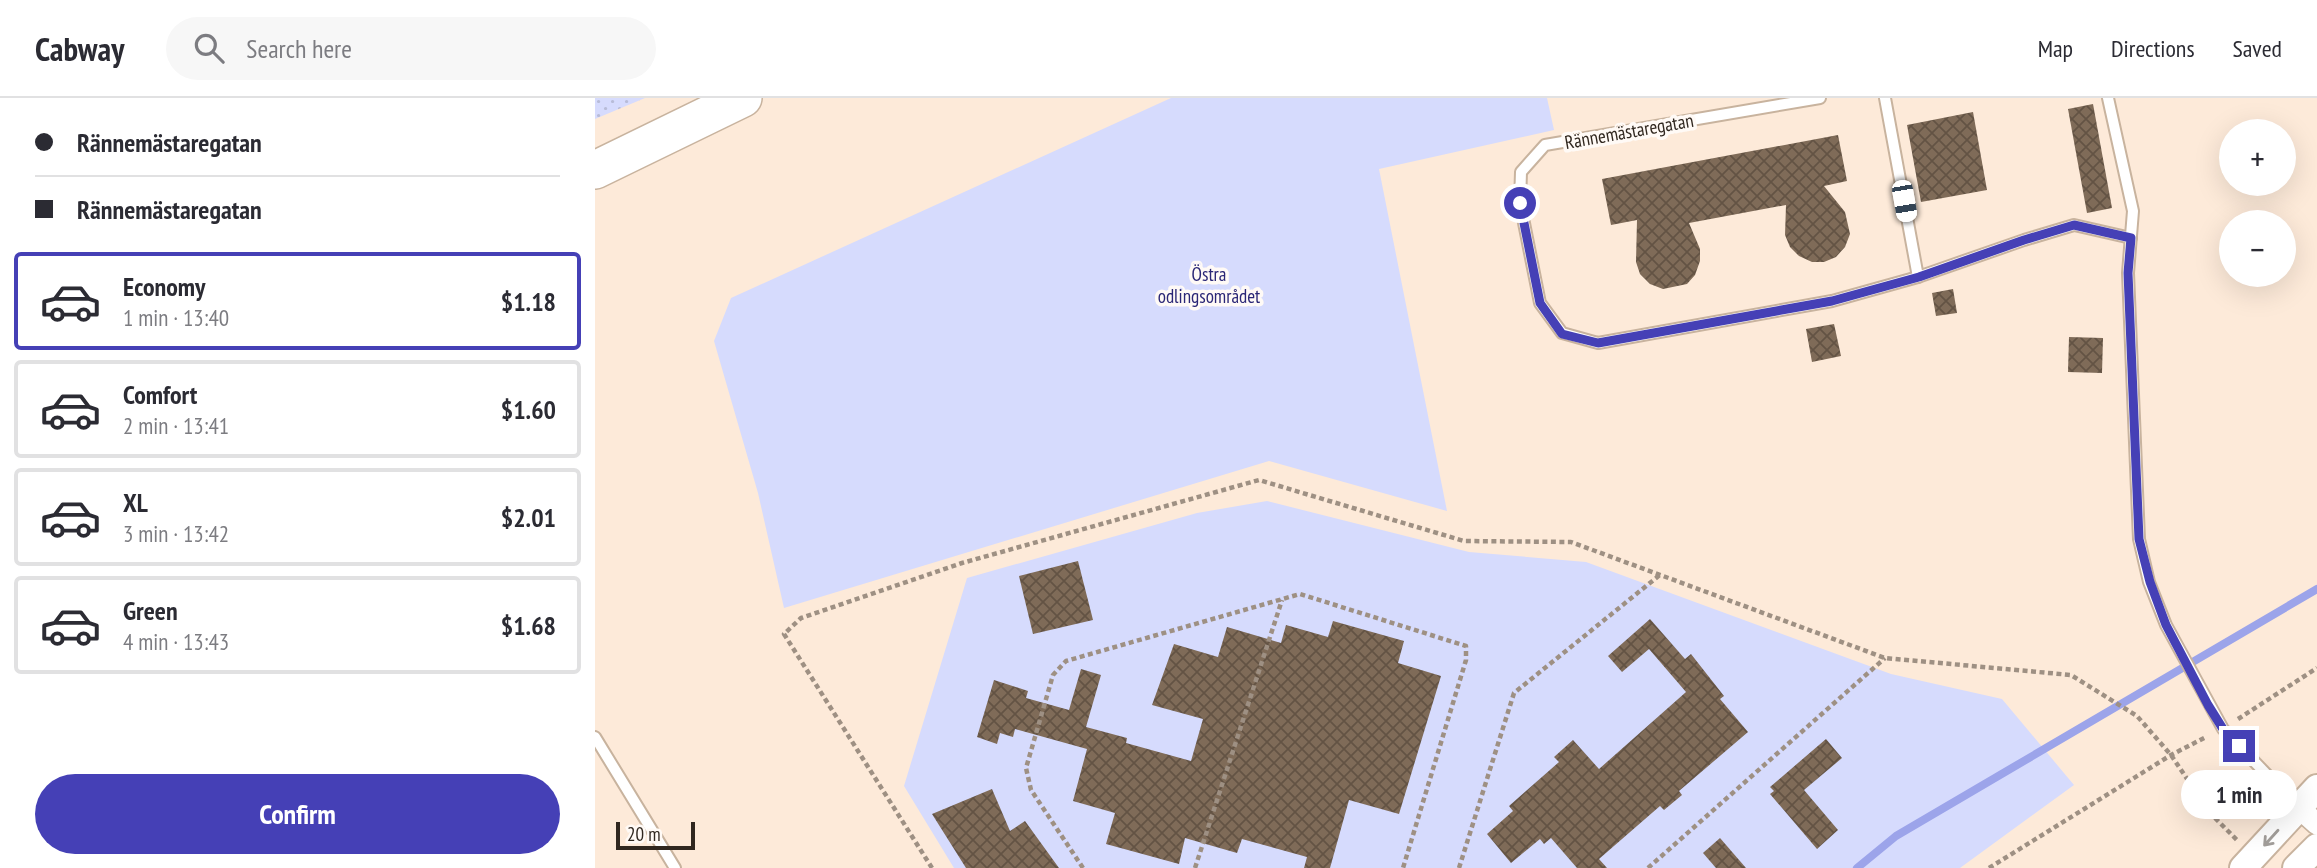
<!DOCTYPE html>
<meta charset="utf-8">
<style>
body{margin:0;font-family:"PT Sans Narrow",sans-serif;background:#f7f7f7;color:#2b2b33;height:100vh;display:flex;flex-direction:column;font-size:26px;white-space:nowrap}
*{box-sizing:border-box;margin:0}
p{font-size:23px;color:#7c7c81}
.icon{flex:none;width:38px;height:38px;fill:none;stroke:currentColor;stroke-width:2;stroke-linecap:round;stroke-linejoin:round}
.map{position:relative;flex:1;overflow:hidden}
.side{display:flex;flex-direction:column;background:#fff;width:595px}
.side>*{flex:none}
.guide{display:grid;align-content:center;height:154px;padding:0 35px;background:#fff}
.controls{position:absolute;left:1624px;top:21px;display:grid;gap:14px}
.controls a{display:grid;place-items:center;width:77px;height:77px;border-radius:50%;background:#fff;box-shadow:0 7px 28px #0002;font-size:35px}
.scale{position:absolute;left:21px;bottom:18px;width:79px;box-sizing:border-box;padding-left:7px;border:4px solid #30271f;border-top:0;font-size:19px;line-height:24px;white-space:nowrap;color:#30271f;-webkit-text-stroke:5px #fffaf6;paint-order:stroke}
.end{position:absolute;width:32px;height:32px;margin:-16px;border:9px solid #4540b6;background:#fff;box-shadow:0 0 0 4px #fff}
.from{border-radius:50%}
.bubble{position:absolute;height:49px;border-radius:24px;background:#fff;box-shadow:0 7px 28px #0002;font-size:23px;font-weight:700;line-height:49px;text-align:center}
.car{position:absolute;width:21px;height:42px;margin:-21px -10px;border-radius:9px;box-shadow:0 0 5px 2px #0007;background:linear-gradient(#fff 24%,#345 0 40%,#fff 0 76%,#345 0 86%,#fff 0)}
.guide b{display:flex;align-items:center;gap:24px;height:66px;font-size:26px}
.guide b+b{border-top:2px solid #e1e1e2}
.guide i{width:18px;height:18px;background:#2b2b33}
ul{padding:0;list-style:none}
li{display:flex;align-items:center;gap:21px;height:98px;margin:0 14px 10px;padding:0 21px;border:4px solid #e1e1e2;border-radius:7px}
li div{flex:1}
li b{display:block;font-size:26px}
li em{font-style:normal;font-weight:700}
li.selected{border-color:#4540b6}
li>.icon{width:63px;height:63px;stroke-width:1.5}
.action{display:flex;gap:14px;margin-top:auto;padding:14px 35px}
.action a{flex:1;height:80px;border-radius:42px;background:#4540b6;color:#fff;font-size:28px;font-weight:700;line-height:80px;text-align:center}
header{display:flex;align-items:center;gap:42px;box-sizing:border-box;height:98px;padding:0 35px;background:#fff;border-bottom:2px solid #e1e1e2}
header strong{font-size:33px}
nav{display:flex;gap:38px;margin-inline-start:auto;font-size:24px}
.search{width:490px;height:63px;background:#f7f7f7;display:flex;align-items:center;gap:18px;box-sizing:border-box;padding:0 24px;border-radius:38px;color:#7c7c81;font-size:26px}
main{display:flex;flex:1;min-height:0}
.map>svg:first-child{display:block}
</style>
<header>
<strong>Cabway</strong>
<div class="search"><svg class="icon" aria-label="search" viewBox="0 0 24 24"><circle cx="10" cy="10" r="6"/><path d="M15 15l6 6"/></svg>Search here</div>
<nav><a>Map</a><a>Directions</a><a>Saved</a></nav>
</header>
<main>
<section class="side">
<div class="guide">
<b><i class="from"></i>Rännemästaregatan</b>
<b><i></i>Rännemästaregatan</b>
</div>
<ul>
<li class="selected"><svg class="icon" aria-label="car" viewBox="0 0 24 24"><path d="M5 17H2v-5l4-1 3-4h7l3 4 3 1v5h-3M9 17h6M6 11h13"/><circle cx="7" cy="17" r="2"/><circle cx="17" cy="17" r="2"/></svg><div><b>Economy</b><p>1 min · 13:40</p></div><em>$1.18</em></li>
<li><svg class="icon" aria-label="car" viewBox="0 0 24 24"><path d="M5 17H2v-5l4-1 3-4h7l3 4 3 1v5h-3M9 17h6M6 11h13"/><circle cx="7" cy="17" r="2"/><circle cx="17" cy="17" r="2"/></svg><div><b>Comfort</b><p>2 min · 13:41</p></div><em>$1.60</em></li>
<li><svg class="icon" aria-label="car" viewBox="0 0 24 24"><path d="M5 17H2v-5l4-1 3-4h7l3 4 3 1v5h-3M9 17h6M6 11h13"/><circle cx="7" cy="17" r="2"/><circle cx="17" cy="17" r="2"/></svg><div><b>XL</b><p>3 min · 13:42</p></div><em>$2.01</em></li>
<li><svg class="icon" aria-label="car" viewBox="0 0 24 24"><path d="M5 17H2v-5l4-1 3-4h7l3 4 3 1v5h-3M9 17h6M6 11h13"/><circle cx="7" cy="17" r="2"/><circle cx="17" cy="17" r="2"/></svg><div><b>Green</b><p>4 min · 13:43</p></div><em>$1.68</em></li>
</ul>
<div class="action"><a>Confirm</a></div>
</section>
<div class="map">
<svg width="1722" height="770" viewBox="0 0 1722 770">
<defs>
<pattern id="grass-dots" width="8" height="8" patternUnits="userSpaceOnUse" patternTransform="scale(1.75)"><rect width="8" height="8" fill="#d6dbfd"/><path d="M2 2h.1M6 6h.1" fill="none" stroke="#b8bcd8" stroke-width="1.8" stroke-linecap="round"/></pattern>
<pattern id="building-cross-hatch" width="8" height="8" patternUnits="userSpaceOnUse" patternTransform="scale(1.75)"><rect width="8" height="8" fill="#7f6b58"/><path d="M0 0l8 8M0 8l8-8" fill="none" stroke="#635344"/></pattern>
</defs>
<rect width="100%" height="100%" fill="#fdead9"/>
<path fill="url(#grass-dots)" d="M0,0H50L0,21Z"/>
<g fill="#d6dbfd">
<path d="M576,0H952L959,32L784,71L852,413L674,363L189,510L163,395L119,243L136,200Z"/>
<path d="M672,403L874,454L991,464L1296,576L1407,601L1479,687L1365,770H359L309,688L372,480L602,415Z"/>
</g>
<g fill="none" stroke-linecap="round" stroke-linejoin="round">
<path stroke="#9ca4ea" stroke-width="8" d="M1262,770L1301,738L1722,491"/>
</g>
<g fill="url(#building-cross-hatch)">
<path d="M1498,6L1517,110L1492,115L1473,11Z"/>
<path d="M1378,14L1392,92L1326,104L1312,27Z"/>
<path d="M1243,37L1252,83L1229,88L1250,114L1255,136L1250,149L1241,159L1229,164H1217L1204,158L1195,149L1190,137L1191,107L1094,125L1105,151V163L1100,177L1092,186L1068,191L1055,186L1045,176L1041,164L1042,122L1016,127L1007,81Z"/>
<path d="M1358,191L1362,215L1341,218L1337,195Z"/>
<path d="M1239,226L1246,258L1217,264L1211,231Z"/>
<path d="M1474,239L1508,240L1507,275L1473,274Z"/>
<path d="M483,463L498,522L438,536L424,478Z"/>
<path d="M1055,521L1090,561L1096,556L1129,598L1125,601L1153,634L1084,693L1087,697L1069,712L1065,708L1004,761L1012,770H982L956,740L949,746L945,741L916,765L892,736L918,713L914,708L964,664L959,659L978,642L1004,671L1091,594L1054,551L1027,574L1013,558Z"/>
<path d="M738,523L809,543L803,565L846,578L804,716L754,702L735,770H709L712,759L647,741L642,755L590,740L584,766L511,746L520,715L478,703L492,651L420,631L418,639L405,635L402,646L382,639L399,582L433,593L431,600L474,612L486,571L506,577L491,629L532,640L531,645L596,663L608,621L557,607L579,546L623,559L632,529L686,545L691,527L733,539Z"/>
<path d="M1231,641L1247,660L1209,692L1243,732L1222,751L1175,696L1179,693L1175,689Z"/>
<path d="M397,691L415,733L430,723L464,770H371L337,716Z"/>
<path d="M1125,740L1151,770H1121L1108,755Z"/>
</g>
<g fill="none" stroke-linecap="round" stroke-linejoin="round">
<defs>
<g id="service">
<path d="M1225,0L950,47L926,74L925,105L945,205L967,235L1003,245L1237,203L1323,179"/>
<path d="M1290,0L1323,179L1429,142L1479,127L1536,140"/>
<path d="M1513,0L1538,113L1533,175L1544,441L1554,484L1571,527L1628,631L1703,709"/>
<path d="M0,639L80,770"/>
</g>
<path id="minor" d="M1703,709L1722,726"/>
<g id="tertiary">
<path d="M1648,770L1722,690"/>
<path d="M1701,770L1722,749"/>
</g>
<path id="motorway" d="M0,72L148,0"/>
</defs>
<use href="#service" stroke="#c8b39e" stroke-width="14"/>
<use href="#minor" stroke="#c8b39e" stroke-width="24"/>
<use href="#tertiary" stroke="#c8b39e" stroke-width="30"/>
<use href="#motorway" stroke="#c8b39e" stroke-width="40"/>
<g stroke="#9e9083" stroke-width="4.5" stroke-dasharray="5 3.5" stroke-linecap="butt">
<path d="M1643,621L1722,570"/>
<path d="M337,770L189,536L206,520L367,465L664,382L869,443L976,444L1290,560L1476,577L1542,618L1576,657L1615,715L1642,742"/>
<path d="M488,770L436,692L431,670L458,577L471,563L705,496L871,548V562L808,770"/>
<path d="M600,770L687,502"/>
<path d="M864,770L919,595L1066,476"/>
<path d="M1053,770L1290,560"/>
<path d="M1394,770L1576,657L1611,639"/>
</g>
<use href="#service" stroke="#fff" stroke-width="10"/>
<use href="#minor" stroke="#fff" stroke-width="21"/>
<use href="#tertiary" stroke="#fff" stroke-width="26"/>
<use href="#motorway" stroke="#fff" stroke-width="37"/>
</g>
<defs><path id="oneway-shaft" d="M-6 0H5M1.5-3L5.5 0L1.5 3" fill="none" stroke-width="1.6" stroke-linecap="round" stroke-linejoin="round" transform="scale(1.75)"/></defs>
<use stroke="#a29e9a" href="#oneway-shaft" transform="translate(1676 740) rotate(132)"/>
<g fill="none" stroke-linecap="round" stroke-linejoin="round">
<path stroke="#4540b6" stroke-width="9" d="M925,105L945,205L967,236L1003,245L1237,203L1324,179L1429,142L1479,127L1536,140L1533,175L1544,441L1555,484L1571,527L1613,607L1628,631L1644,648"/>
</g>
<g text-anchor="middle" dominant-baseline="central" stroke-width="7" stroke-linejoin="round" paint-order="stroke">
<g font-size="19" fill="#30271f" stroke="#fffaf6">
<text transform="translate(1034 33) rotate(-10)">Rännemästaregatan</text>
</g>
<g font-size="19" fill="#2a2676" stroke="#fffaf6">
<text x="614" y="176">Östra<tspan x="614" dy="22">odlingsområdet</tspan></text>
</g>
</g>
</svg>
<div class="controls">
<a>+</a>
<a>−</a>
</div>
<div class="scale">20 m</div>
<i class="end from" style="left:925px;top:105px"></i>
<i class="end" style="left:1644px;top:648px"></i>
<div class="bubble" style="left:1586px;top:672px;width:116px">1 min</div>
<i class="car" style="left:1309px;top:103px;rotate:170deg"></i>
</div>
</main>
